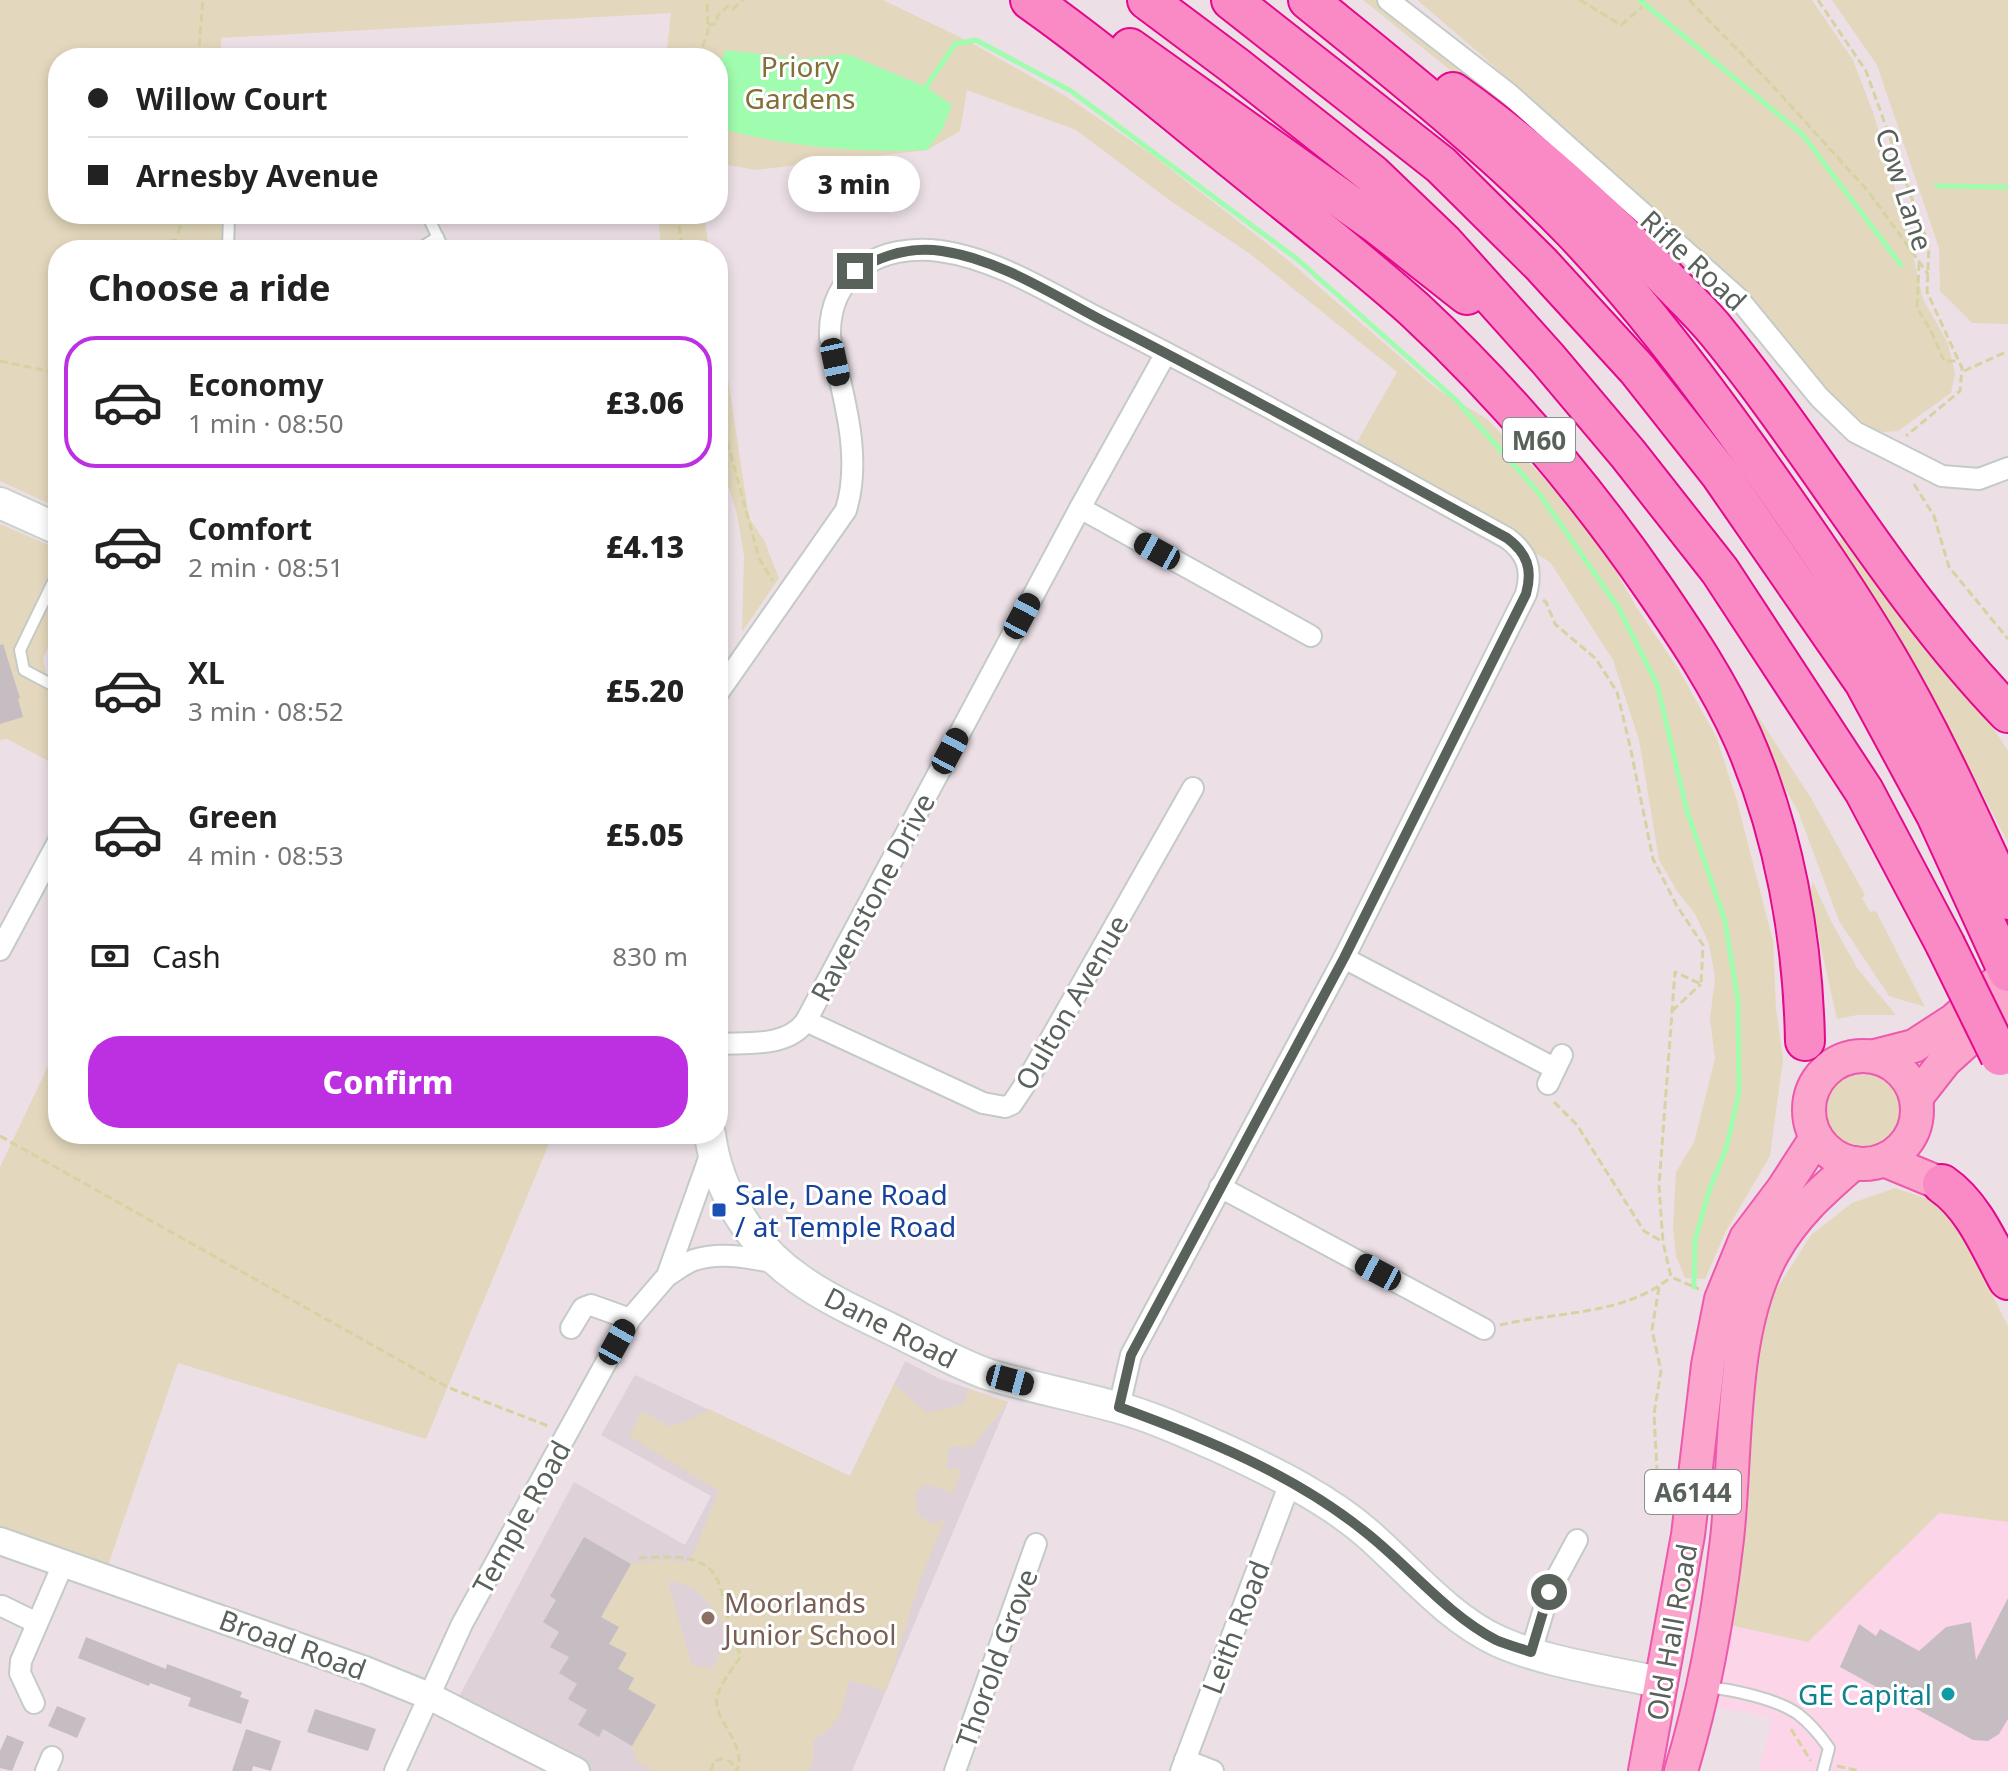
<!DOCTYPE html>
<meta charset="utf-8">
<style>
body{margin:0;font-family:"Noto Sans",sans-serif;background:#f6f6f6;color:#222;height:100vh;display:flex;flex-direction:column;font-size:30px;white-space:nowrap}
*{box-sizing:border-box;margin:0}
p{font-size:26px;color:#767676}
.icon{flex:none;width:44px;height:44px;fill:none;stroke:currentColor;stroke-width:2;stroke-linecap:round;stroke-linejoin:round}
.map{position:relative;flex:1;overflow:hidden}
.side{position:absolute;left:48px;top:240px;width:680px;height:904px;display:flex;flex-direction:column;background:#fff;border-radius:32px;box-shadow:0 4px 12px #0003}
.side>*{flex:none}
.hud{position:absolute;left:48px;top:48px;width:680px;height:176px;border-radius:32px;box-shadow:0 4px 12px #0003;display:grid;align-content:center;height:176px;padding:0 40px;background:#fff}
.end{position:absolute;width:36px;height:36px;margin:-18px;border:10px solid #59615b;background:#fff;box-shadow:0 0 0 4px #fff}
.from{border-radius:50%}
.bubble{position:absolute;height:56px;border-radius:28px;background:#fff;box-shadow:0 4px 12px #0003;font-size:26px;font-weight:800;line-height:56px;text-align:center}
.car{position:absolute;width:24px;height:48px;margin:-24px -12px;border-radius:10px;box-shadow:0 0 6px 2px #0007;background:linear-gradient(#222 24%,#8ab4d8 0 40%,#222 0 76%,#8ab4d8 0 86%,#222 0)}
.hud b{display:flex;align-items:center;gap:28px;height:76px;font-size:30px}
.hud b+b{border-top:2px solid #e0e0e0}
.hud i{width:20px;height:20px;background:#222}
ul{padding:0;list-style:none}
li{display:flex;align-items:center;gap:24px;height:132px;margin:0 16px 12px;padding:0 24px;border:4px solid transparent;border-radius:32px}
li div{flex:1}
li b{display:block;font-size:30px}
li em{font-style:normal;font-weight:800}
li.on{border-color:#bd30e2}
li>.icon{width:72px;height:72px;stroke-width:1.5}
h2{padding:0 40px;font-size:36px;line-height:96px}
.pay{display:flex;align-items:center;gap:20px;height:88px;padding:0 40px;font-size:30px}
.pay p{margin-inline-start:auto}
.action{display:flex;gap:16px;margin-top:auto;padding:16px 40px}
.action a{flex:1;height:92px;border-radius:32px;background:#bd30e2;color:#fff;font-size:32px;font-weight:800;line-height:92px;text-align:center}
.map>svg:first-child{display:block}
</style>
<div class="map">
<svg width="2008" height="1771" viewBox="0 0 2008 1771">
<rect width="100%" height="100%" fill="#ece0e6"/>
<path fill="#fcd5e9" d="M1939,1513L2008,1522V1771H1759L1772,1717L1712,1707L1729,1625L1808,1642Z"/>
<path fill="#ded1d8" d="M905,1361L938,1378L1008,1402L852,1771H580L456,1702L574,1482L685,1545L711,1496L601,1435L635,1375L850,1476Z"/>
<g fill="#e3d8bd" fill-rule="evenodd">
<path d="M0,0H883L970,42L1067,97L1151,154L1288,260L1437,389L1487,419L1560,495L1602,547L1637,608L1679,670L1716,736L1737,801L1773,941L1776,1008L1783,1059L1770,1156L1726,1231L1705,1279L1685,1278L1676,1256L1673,1226L1676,1172L1694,1142L1715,1058L1710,1019L1715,978L1709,944L1695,914L1677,891L1659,860L1639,740L1613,660L1550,562L1353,449L1397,372L1249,253L1172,202L1076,130L967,90L960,131L927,150L755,170L718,163V58H666L671,13L221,38V58H58V214H227L229,250H58V508L0,481Z"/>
<path d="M1363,0H1376L1476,77L1469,85Z"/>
<path d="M1417,0H1812L1853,60L1874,115L1908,235L1923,299L1948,343L1955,374L1951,393L1898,431L1872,433C1817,395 1783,334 1736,288C1634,187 1526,93 1417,0Z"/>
<path d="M1832,0H2008V324L1972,323L1940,291L1939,248L1877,65Z"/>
<path d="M658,214H704L709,250H661Z"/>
<path d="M718,312L749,518L764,540L779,578L742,632L744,556L737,514L718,454Z"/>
<path d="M0,524L58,549V627L43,658L46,675L58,682V766L7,739L0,740Z"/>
<path d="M1847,531L1969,691L2008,751V843L1978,785L1838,543Z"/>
<path d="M1717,670H1728L1811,798L1865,895L1862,898L1870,912L1876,911L1925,1007L1889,996L1839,921L1798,811Z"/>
<path d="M1813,882L1830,919L1857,968L1896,1015H1857L1837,1019L1809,894Z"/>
<path d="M58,1045V1134H553L426,1439L178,1363L106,1571L0,1532V1167Z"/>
<circle cx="1863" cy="1110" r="38"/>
<path d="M1895,1188L1928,1199L1949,1217L1969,1249L2008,1326V1522L1939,1513L1808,1642L1729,1625L1748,1388L1774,1293L1811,1235L1852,1203Z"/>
<path d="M894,1384L927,1413L964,1404L968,1389L1008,1402L972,1447L949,1446L946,1468L962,1469L953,1493L926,1484L915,1493L918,1515L934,1525L945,1519L919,1583L886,1691L849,1680C842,1712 841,1722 813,1741V1762L807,1771H655L637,1762L632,1746L655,1705L628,1690L634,1678L618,1669L626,1653L609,1644L619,1627L601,1617L631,1564L662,1560L689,1563L719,1491L629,1436L642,1411L668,1426L684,1423L709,1409L850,1476ZM668,1582C701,1581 715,1612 729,1636L713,1668L692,1665Z"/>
</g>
<path fill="#a0fcae" d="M726,50L802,59L847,54L926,87L952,105L942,130L927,150C857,153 785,146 718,128V67Z"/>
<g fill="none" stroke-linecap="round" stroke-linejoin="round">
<g stroke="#a0fcae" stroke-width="5">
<path d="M1640,0L1802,134L1901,265"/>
<path d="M926,87L955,44L976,40L1071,91L1297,259L1456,400L1538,492L1618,607L1657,684L1687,811L1725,921L1738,1001L1739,1093L1726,1149L1710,1188L1695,1240L1694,1287"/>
<path d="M1937,186L2008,187"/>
</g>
</g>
<g fill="#c6bdc3">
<path d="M3,644L20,698L18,699L23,717L0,724V645Z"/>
<path d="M584,1537L631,1564L601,1617L619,1627L609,1644L627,1653L618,1669L634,1678L628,1689L656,1705L632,1746L603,1729L599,1737L578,1725L587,1710L568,1699L577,1684L559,1673L569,1657L550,1647L559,1632L543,1622L556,1600L550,1596Z"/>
<path d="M2008,1598V1719L1999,1734L1988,1741L1973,1740L1840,1667L1859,1624L1876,1636L1880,1629L1919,1651L1946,1627L1971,1622L1976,1660Z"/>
<path d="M86,1637L166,1669L167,1664L242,1692L240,1697L249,1700L241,1724L188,1706L191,1698L150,1683L149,1686L78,1658Z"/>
<path d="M57,1706L86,1718L77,1738L48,1726Z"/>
<path d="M315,1709L376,1729L368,1751L307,1732Z"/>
<path d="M246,1729L281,1741L271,1771L253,1766L252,1771H232Z"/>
<path d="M7,1735L24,1742L12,1771L0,1768V1751Z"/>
</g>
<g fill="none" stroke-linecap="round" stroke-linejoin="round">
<defs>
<g id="service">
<path d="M423,214L429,219L444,250"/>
<path d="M173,250L174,246"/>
<path d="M228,250L229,214"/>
<path d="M417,250L438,237"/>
<path d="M58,572L20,650L24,670L58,688"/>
<path d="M1705,1687C1731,1689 1777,1699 1798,1714C1811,1724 1820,1735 1829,1748L1823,1771"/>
</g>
<g id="minor">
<path d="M1388,0L1509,94L1738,298L1819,397L1855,432L1942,476L1979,479L2008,468"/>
<path d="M1080,508L1311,636"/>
<path d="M718,693L846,510C863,454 842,393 830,337C828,273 881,243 940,251C999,259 1054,296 1106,322C1242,391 1374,465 1507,538C1527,553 1533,569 1526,594L1344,958L1131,1355L1119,1407"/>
<path d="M0,950L58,842"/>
<path d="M1344,958L1554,1068"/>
<path d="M806,1021L983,1103L1005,1107L1012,1104L1024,1086L1193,788"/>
<path d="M718,1044C747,1042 787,1048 806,1021L1080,508L1166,353"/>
<path d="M1548,1084L1562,1055"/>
<path d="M1220,1187L1484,1329"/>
<path d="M667,1276C675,1271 685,1263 694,1260C721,1251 750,1258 777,1263"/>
<path d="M571,1328L583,1308L591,1305L630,1319"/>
<path d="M2,1606L37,1623"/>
<path d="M1531,1652L1549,1592L1577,1540"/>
<path d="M34,1703L20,1673L21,1661L64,1562"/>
<path d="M1185,1760L1213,1771"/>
<path d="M46,1771L52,1757"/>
<path d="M395,1771L462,1624L630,1319L667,1276L712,1150"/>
<path d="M955,1771L1036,1544"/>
<path d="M1181,1771L1290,1483"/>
</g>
<path id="tertiary" d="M0,1541L365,1670L429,1696L576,1771"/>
<g id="secondary">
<path d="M0,503L58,529"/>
<path d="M710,1134C717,1190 752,1247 799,1279C831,1302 870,1318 905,1336C932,1349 959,1364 987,1374C1029,1387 1073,1395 1116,1407C1154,1417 1192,1435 1228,1451C1275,1473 1328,1499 1368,1534C1409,1570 1448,1618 1498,1641C1547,1663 1610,1671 1662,1683"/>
</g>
<g id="primary">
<circle cx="1863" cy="1110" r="54"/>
<path d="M1875,1056L1914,1046L1954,1020L2008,972"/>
<path d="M1916,1098L1945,1061L2008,1004"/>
<path d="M1884,1160L1942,1184"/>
<path d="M1645,1771L1688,1535L1708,1365L1721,1299L1746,1238L1783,1189L1816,1138"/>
<path d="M1681,1771C1704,1696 1718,1617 1727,1539C1737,1450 1729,1332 1773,1253C1794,1215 1822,1191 1854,1163"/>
</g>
<g id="motorway">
<path d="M1030,0C1102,51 1169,108 1237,163C1297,212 1358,259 1415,310C1504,393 1584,487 1653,587C1686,635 1719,684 1743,738C1784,832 1803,939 1805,1041"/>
<path d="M1147,0L1234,65L1372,174L1444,243L1548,359L1628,454L1720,571L1864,791L1945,944"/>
<path d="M1231,0L1441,165L1541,264L1637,369L1720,474L1864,682L1936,815L2008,972"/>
<path d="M1308,0C1398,73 1491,146 1572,230C1636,297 1692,371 1746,446C1795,515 1844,584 1887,657C1933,735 1970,818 2008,900"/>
<path d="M1130,48L1378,225L1467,295"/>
<path d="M1453,92C1529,146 1598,209 1663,275C1681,294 1701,312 1717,332C1818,456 1897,598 2008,713"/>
<path d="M1942,1184C1974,1206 1990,1247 2008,1280"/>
</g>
</defs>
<use href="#service" stroke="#c4cbc7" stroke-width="14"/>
<use href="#minor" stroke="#c4cbc7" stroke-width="24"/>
<use href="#tertiary" stroke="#c4cbc7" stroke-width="30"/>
<use href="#secondary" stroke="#c9d2cc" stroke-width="34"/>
<use href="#primary" stroke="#ec59ad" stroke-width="36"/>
<use href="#motorway" stroke="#e4088c" stroke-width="42"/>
<g stroke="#d4d3a1" stroke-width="3" stroke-dasharray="8 4" stroke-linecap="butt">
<path d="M1580,0L1621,25L1642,7"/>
<path d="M1689,0L1771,84L1868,191L1928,274"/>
<path d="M1818,0L1866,71L1929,246L1927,292L1962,368L1960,391L1906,436"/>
<path d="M708,25L716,24L718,15L728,6L733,9L743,0"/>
<path d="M198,58L203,0"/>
<path d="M698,58L708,32L707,0"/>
<path d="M677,214L683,250"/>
<path d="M178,233L185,214"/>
<path d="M1919,263L1917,308L1931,331L1944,361H1959"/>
<path d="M0,361L58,373"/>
<path d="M1964,371L2008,351"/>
<path d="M718,407L759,558L773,581"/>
<path d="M1914,484L1934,516L1949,567L2008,639"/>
<path d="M1543,600L1546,602L1555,624L1596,659L1617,692L1630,746L1653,859L1677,906L1703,945L1701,984L1675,972L1659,1186L1663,1242L1671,1277L1699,1289"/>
<path d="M1672,1011L1701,984"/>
<path d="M1554,1102L1577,1125L1644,1231L1663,1242"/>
<path d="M0,1136L447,1387L551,1427"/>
<path d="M1659,1287L1652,1330L1661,1371L1654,1414L1657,1470L1667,1486"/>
<path d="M1500,1325C1557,1311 1624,1316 1671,1277"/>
<path d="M639,1558C743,1550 709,1589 741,1656C734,1667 722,1681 718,1694C709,1718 748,1742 737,1771"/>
<path d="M1791,1729L1811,1761"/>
<path d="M1837,1766L1860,1771"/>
<path d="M711,1771L714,1761L722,1759L731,1762L736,1771"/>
</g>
<use href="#service" stroke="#fff" stroke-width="10"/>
<use href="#minor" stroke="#fff" stroke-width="20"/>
<use href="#tertiary" stroke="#fff" stroke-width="26"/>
<use href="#secondary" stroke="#fff" stroke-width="30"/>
<use href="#primary" stroke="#fca5cc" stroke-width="32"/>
<use href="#motorway" stroke="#f98ac6" stroke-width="38"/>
<defs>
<path id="motorway-bridge" d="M1945,944L2000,1056"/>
</defs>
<use href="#motorway-bridge" stroke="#e4088c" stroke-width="42" stroke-linecap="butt"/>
<use href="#motorway-bridge" stroke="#f98ac6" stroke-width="38"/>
</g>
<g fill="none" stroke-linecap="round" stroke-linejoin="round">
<path stroke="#59615b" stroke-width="10" d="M855,271C882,255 911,246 942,251C1002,260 1056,297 1109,324C1243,392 1375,466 1507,538C1527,553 1533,569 1526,594L1344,958L1131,1355L1119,1407C1204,1438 1293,1474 1364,1531C1409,1566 1445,1613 1496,1640C1507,1645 1520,1648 1531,1652L1549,1592"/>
</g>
<rect fill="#1a4fb4" stroke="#fff" stroke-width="3" x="711" y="1202" width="16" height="16" rx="4"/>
<circle fill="#8d6e63" stroke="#fff" stroke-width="3" cx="708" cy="1618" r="8"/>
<circle fill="#0f9aa8" stroke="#fff" stroke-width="3" cx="1948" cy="1694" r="8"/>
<g text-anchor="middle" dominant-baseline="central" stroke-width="6" stroke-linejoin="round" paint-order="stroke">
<g fill="#fff" stroke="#8b908c" stroke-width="2">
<rect x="1503" y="418" width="72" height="44" rx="6"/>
<rect x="1645" y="1470" width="96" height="44" rx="6"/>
</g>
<g font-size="26" font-weight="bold" fill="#59615b">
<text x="1539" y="440">M60</text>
<text x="1693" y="1492">A6144</text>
</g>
<g font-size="28" fill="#827037" stroke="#fff">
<text x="800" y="66">Priory<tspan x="800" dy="32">Gardens</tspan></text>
</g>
<g font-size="28" fill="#59615b" stroke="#fff">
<text transform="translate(1905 189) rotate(72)">Cow Lane</text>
<text transform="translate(1694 260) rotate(43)">Rifle Road</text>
<text transform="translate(872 897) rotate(-62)">Ravenstone Drive</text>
<text transform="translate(1071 1002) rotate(-60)">Oulton Avenue</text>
<text transform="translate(891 1327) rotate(27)">Dane Road</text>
<text transform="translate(521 1517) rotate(-61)">Temple Road</text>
<text transform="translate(1235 1627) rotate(-69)">Leith Road</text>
<text transform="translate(1671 1632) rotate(-80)">Old Hall Road</text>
<text transform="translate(293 1644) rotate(20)">Broad Road</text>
<text transform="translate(996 1658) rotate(-70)">Thorold Grove</text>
</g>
<g font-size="28" fill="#164399" stroke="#fff" text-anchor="start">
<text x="735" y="1194">Sale, Dane Road<tspan x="735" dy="32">/ at Temple Road</tspan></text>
</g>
<g font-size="28" fill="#785e54" stroke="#fff" text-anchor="start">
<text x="724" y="1602">Moorlands<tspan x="724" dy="32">Junior School</tspan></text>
</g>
<g font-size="28" fill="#0d838f" stroke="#fff" text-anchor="end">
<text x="1932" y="1694">GE Capital</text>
</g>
</g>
</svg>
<i class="end from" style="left:1549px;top:1592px"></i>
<i class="end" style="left:855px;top:271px"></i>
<div class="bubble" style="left:788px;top:156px;width:132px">3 min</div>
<i class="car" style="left:835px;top:362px;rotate:168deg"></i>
<i class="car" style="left:1157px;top:551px;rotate:299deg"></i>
<i class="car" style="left:1022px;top:616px;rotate:28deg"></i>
<i class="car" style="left:950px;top:751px;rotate:28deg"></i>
<i class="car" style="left:1378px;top:1272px;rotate:298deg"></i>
<i class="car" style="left:617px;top:1342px;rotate:29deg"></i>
<i class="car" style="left:1010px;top:1380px;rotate:105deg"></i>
<div class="hud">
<b><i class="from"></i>Willow Court</b>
<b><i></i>Arnesby Avenue</b>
</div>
<section class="side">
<h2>Choose a ride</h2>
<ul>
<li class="on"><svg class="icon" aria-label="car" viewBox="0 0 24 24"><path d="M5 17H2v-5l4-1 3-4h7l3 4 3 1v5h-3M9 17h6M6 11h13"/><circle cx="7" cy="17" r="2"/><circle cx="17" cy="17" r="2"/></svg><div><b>Economy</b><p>1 min · 08:50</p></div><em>£3.06</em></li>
<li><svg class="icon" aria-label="car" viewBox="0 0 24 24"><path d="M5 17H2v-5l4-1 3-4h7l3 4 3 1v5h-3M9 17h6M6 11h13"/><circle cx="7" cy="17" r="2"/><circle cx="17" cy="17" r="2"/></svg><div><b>Comfort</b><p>2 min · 08:51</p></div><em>£4.13</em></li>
<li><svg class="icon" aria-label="car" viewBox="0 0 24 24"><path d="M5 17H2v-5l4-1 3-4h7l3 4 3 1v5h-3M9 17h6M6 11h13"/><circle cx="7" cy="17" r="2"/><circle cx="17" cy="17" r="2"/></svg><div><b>XL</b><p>3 min · 08:52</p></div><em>£5.20</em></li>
<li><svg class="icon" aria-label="car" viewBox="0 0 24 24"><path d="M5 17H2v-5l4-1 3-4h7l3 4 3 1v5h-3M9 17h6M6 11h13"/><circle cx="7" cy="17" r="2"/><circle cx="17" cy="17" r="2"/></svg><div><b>Green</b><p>4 min · 08:53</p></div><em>£5.05</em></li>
</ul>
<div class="pay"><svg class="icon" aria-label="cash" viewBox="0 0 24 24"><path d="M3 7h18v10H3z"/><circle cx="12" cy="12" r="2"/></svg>Cash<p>830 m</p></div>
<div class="action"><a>Confirm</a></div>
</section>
</div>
